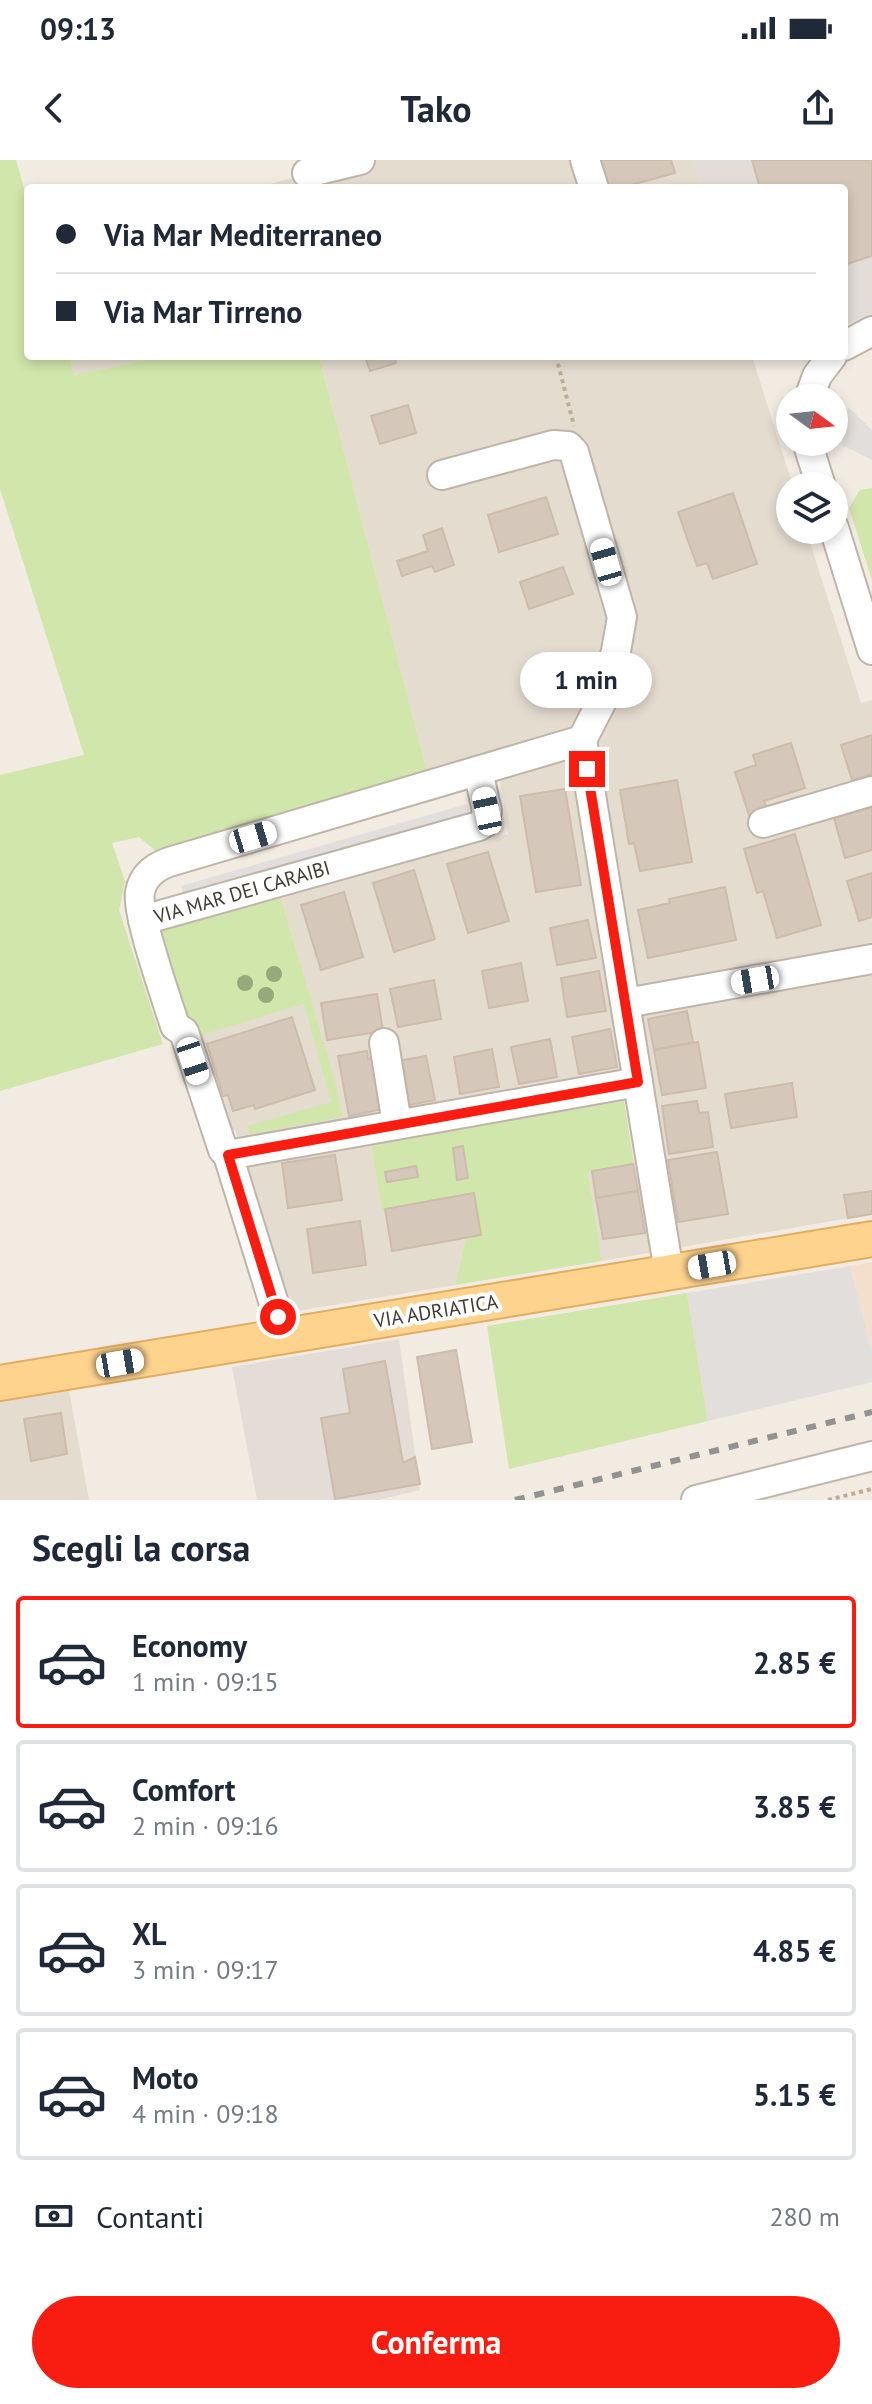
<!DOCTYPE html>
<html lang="it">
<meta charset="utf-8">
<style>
body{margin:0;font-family:"PT Sans",sans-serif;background:#f6f6f7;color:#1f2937;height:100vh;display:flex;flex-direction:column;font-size:30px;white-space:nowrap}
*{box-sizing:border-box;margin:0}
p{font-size:26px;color:#747a83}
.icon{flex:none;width:44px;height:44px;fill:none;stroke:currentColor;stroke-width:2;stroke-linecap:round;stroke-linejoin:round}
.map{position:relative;height:1340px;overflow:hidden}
.details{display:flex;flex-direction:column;background:#fff;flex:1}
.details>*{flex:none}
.guide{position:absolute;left:24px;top:24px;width:824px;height:176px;border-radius:8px;box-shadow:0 4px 12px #0003;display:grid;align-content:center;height:176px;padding:0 32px;background:#fff}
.needle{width:52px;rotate:105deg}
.buttons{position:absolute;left:776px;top:224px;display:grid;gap:16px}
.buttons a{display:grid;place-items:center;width:72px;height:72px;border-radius:50%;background:#fff;box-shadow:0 4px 12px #0003;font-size:40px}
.end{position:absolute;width:36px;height:36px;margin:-18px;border:10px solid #f91d11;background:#fff;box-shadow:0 0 0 4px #fff}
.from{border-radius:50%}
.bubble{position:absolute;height:56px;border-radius:28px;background:#fff;box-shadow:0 4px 12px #0003;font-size:26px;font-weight:600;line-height:56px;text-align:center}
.car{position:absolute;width:24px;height:48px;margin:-24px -12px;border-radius:10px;box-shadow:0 0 6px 2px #0007;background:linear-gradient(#fff 24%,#345 0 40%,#fff 0 76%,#345 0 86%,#fff 0)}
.guide b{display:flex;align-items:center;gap:28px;height:76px;font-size:30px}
.guide b+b{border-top:2px solid #e0e1e3}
.guide i{width:20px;height:20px;background:#1f2937}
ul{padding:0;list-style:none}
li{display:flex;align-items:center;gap:24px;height:132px;margin:0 16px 12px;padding:0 16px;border:4px solid #e0e1e3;border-radius:8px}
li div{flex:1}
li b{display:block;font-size:30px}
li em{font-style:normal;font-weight:600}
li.current{border-color:#f91d11}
li>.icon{width:72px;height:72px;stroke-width:1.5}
h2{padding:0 32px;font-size:36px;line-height:96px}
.pay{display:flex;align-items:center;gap:20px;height:88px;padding:0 32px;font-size:30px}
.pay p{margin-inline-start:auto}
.button{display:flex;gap:16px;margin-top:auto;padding:16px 32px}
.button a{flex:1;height:92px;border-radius:48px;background:#f91d11;color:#fff;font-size:32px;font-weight:600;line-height:92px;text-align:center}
.status{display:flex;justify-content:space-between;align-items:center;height:56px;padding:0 40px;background:#fff;direction:ltr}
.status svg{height:22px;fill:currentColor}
header{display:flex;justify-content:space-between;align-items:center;height:104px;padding:0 32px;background:#fff;font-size:36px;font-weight:600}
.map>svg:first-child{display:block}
</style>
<div class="status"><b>09:13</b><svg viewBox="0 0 49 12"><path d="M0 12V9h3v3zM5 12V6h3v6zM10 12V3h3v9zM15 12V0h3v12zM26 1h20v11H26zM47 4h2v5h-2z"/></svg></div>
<header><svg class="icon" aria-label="back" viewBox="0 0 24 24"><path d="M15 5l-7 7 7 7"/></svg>Tako<svg class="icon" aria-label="share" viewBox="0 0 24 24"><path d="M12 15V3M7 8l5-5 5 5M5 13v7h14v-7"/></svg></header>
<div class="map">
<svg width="872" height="1340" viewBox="0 0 872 1340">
<rect width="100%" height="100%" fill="#f1ebe2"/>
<g fill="#e5dcd0">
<path d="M360,0H692L701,28H255Z"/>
<path d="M69,196H166L74,215Z"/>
<path d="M319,196H752L793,326H790V370H806L861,543L872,540V1054L602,1101L588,1011L664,998L650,906L366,955L382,1049L474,1033L481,1075L466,1078L455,1125L291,1152L235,970L224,972L180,835L299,799L281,738L508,674L496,594L427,611Z"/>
<path d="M69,1230L89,1340H0V1242Z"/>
</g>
<path fill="#f4dfcc" d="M872,1102V1190L850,1106Z"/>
<g fill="#e3dcd7">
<path d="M692,0H872V157L844,165V28H701Z"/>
<path d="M399,1179L420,1330L378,1340H257L232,1207Z"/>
</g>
<g fill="#d1e6aa">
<path d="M0,0H16L28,43V196H69L74,215L166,196H319L427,611L157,692L139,677L112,683L125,721L119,750L163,884L0,931V615L84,595L0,329Z"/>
<path d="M872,328V420L849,348L860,330Z"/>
<path d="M281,738L334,918L343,957L250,974L247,966L331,942L304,844L194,877L160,771Z"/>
<path d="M624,941L634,1004L588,1011L602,1101L455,1125L466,1078L481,1075L474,1034L382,1050L371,984Z"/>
<path d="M687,1133L708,1261L509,1309L487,1166Z"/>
</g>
<g fill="#e1dedb">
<path d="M848,247L872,270V300L842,285Z"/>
<path d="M467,644L472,662L186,743L181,726Z"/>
<path d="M850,1106L872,1190V1222L708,1261L687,1133Z"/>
</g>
<g fill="#d5c8bb" stroke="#cdbcab" stroke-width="2">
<path d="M598,0H671L675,13L620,28H606Z"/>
<path d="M752,0H872V96L844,105V28H760Z"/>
<path d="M365,196H394L396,203L370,211Z"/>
<path d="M408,245L416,273L380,284L371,256Z"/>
<path d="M733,333L757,404L713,419L707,403L697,406L678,352Z"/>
<path d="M546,337L558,374L499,392L488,355Z"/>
<path d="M442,368L454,405L435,412L432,406L402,416L397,401L428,391L423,375Z"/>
<path d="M563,407L573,434L529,449L520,422Z"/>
<path d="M872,575V614L852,620L841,585Z"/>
<path d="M791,583L805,628L764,641L767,649L749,655L735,612L756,605L753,595Z"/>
<path d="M677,620L692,702L640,711L634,683L629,684L620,630Z"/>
<path d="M565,629L581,725L536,732L520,636Z"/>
<path d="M872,647V690L845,698L834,658Z"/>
<path d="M795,674L821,765L777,778L763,731L757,733L744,689Z"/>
<path d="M488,692L509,761L468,773L447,704Z"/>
<path d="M414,710L435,779L394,792L373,723Z"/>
<path d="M872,713V757L859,761L847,721Z"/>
<path d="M725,727L736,780L648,798L638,750L670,743L669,739Z"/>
<path d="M344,732L363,797L321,810L301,745Z"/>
<path d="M588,760L596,798L557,805L550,768Z"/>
<path d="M521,803L528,841L489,848L482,811Z"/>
<path d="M599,811L606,851L567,857L561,818Z"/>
<path d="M434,820L441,859L398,867L390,829Z"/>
<path d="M377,834L383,871L327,880L321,843Z"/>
<path d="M687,851L693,882L654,890L648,859Z"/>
<path d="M292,857L315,930L255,949L254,945L233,951L228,935L223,936L207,884Z"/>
<path d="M610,869L617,907L579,914L572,877Z"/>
<path d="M550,879L557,917L519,924L511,887Z"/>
<path d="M698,882L706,928L662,935L654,890Z"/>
<path d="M492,889L499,927L460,934L454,897Z"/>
<path d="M367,891L368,899L379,897L388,948L349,956L338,896Z"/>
<path d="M426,896L435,940L400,947L392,902Z"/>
<path d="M792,923L797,957L731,968L725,934Z"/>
<path d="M697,941L699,953L708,952L713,987L669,994L662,946Z"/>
<path d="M463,986L468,1018L457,1020L453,988Z"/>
<path d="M717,992L728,1054L678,1062L668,1000Z"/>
<path d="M335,995L342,1040L288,1048L282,1003Z"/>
<path d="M633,1004L638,1031L596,1038L592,1011Z"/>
<path d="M416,1006L418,1017L387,1022L385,1012Z"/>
<path d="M638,1031L645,1073L603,1079L596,1038Z"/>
<path d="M872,1031V1054L848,1058L844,1035Z"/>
<path d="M474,1033L481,1075L392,1091L385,1049Z"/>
<path d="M360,1061L366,1105L313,1113L307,1069Z"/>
<path d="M456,1190L472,1282L432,1289L417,1197Z"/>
<path d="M385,1201L403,1303L415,1297L420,1324L335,1339L321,1258L350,1253L343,1209Z"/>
<path d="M61,1253L67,1294L31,1301L24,1259Z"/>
</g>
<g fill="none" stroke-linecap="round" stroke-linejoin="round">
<defs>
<g id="minor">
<path d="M585,0L594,28"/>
<path d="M307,13L360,0"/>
<path d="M844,186L872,171"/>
<path d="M809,238L817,216L832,196"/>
<path d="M807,282L821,326"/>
<path d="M442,315L553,285L568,286L574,292L622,457L616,491L602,541L582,580"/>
<path d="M834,368L872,490"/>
<path d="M582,580L669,1112"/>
<path d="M763,663L872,631"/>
<path d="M143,760L479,666L484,663L487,651L478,611"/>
<path d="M626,843L872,799"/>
<path d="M384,883L397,964"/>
<path d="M228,995L223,990L184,872L175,866C167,840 136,754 140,732C143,716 155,707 169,702L582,580"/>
<path d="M284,1176L228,995L638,922"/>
<path d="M696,1340L872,1296"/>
</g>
<path id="major" d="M0,1223L872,1079"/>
</defs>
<use href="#minor" stroke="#bfb4a8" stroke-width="32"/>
<use href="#major" stroke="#e2ad5f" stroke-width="38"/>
<g stroke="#beac96" stroke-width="4" stroke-dasharray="4 4" stroke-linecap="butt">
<path d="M556,196L574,266"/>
<path d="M828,1340L872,1329"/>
</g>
<use href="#minor" stroke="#fff" stroke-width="28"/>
<use href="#major" stroke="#fed38e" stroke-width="34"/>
<path stroke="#929292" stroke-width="6" stroke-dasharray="10 10" stroke-linecap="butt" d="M515,1340L872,1252"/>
</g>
<g fill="#96a97b">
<circle cx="274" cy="814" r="8"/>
<circle cx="245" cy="823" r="8"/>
<circle cx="266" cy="835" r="8"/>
</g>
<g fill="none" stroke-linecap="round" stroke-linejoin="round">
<path stroke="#f91d11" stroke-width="10" d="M278,1157L228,995L638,922L587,609"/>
</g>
<g text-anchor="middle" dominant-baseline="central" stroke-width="8" stroke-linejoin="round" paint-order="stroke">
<g font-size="20" fill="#423b33" stroke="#fff">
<text transform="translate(242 732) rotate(-16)">VIA MAR DEI CARAIBI</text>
<text transform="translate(436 1151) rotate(-9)">VIA ADRIATICA</text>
</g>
</g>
</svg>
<div class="buttons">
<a><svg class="needle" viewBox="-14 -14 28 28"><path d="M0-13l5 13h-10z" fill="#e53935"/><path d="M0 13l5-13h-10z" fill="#747a83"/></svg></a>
<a><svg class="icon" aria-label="layers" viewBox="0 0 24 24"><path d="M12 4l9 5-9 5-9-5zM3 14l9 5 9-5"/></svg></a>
</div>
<i class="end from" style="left:278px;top:1157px"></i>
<i class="end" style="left:587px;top:609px"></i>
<div class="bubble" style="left:520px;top:492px;width:132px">1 min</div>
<i class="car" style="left:606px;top:402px;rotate:344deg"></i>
<i class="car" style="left:487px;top:651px;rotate:348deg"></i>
<i class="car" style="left:253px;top:677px;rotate:73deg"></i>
<i class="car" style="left:755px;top:820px;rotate:260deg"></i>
<i class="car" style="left:193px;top:901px;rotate:162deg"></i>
<i class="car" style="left:712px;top:1105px;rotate:260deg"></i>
<i class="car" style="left:120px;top:1203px;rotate:80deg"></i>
<div class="guide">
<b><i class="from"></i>Via Mar Mediterraneo</b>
<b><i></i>Via Mar Tirreno</b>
</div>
</div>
<section class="details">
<h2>Scegli la corsa</h2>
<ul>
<li class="current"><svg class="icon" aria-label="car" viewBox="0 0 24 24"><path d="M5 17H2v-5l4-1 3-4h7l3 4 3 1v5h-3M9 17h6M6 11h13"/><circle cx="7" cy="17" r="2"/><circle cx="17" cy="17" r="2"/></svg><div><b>Economy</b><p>1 min · 09:15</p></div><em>2.85 €</em></li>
<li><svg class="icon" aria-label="car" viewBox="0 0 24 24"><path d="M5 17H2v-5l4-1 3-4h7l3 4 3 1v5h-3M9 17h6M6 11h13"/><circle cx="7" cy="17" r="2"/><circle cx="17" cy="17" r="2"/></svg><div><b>Comfort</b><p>2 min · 09:16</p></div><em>3.85 €</em></li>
<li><svg class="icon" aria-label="car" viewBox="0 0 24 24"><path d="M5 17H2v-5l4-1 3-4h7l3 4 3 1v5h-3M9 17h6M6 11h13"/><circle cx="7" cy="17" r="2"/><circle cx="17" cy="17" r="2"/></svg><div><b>XL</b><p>3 min · 09:17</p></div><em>4.85 €</em></li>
<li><svg class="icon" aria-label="car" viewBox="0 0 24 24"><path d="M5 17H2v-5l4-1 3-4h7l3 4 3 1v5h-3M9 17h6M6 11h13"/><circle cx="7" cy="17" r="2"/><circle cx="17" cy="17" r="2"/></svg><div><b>Moto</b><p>4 min · 09:18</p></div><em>5.15 €</em></li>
</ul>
<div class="pay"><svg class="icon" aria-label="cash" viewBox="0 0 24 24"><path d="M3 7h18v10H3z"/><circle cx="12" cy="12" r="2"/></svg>Contanti<p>280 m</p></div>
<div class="button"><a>Conferma</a></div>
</section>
